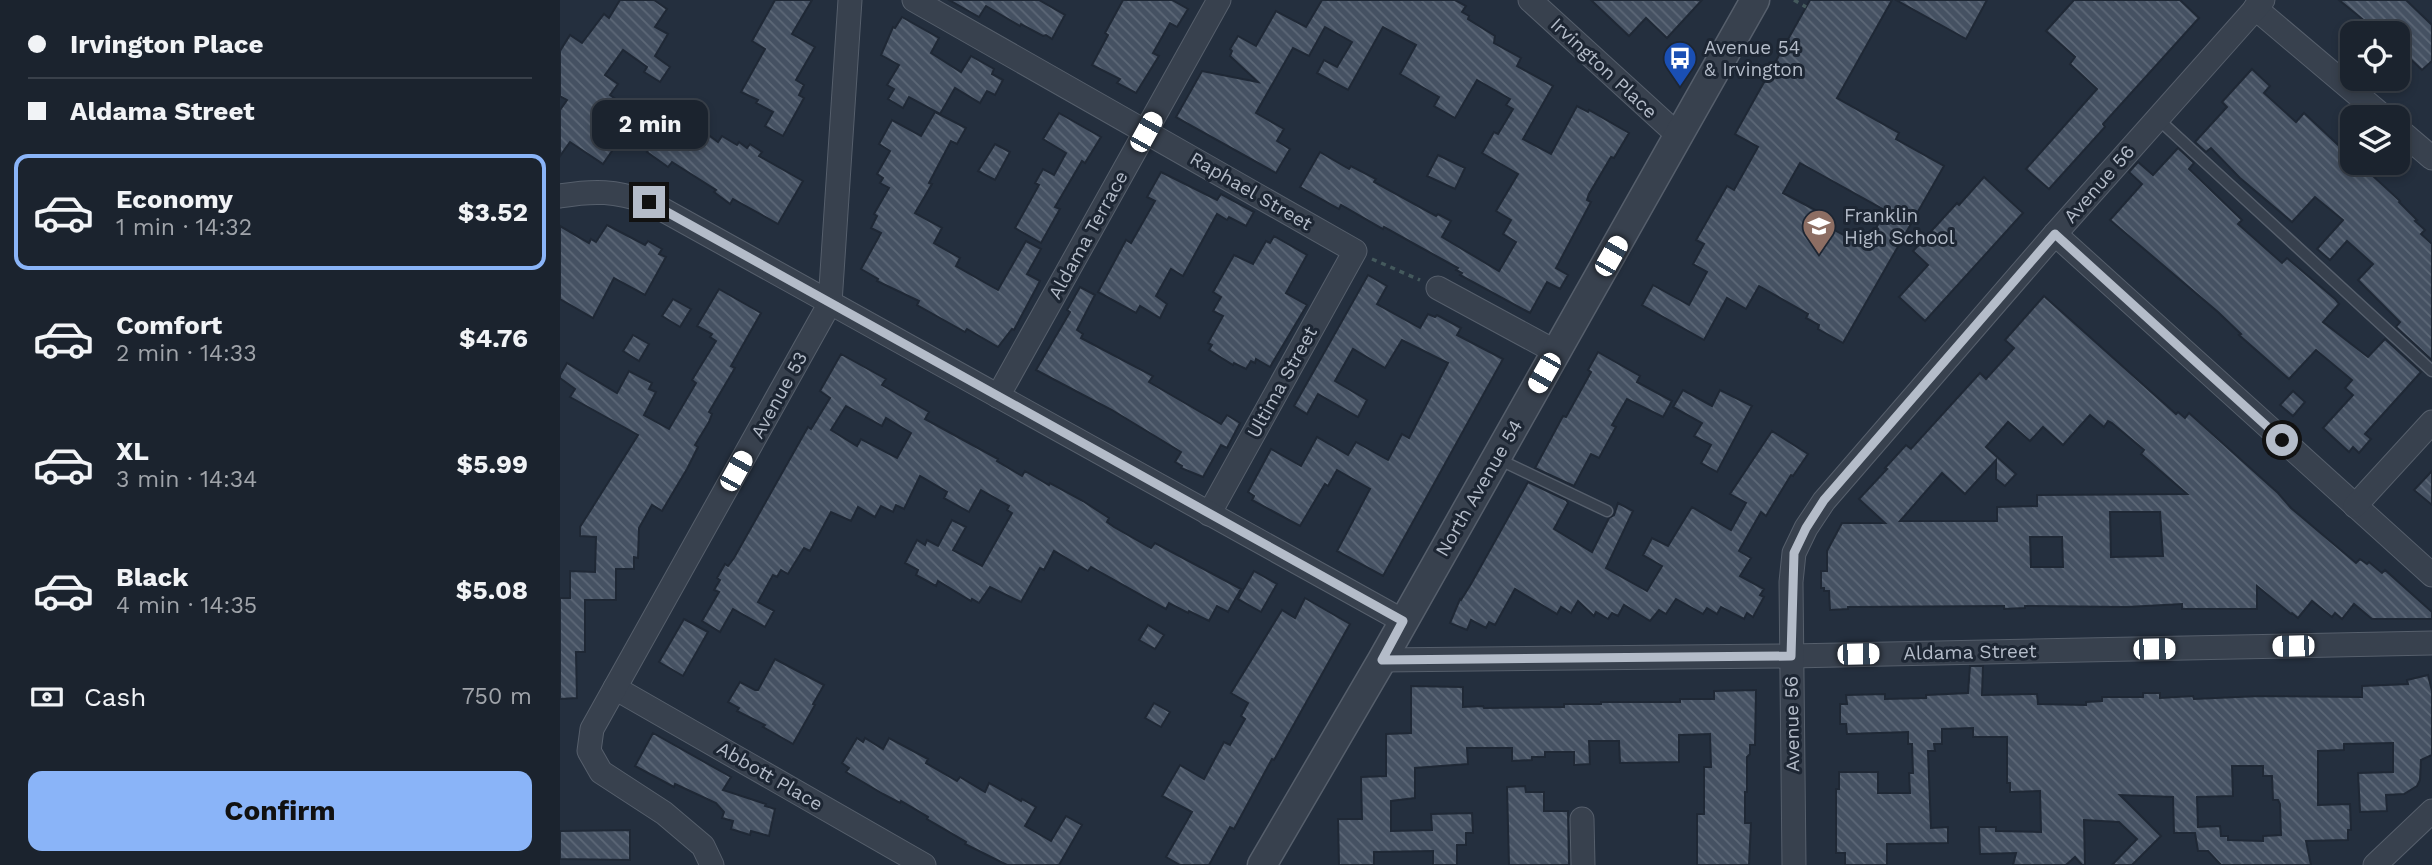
<!DOCTYPE html>
<meta charset="utf-8">
<style>
body{margin:0;font-family:"Work Sans",sans-serif;background:#242b36;color:#f1f3f6;height:100vh;display:flex;flex-direction:column;font-size:26px;white-space:nowrap}
*{box-sizing:border-box;margin:0}
p{font-size:23px;color:#a0a4aa}
.icon{flex:none;width:38px;height:38px;fill:none;stroke:currentColor;stroke-width:2;stroke-linecap:round;stroke-linejoin:round}
.map{position:relative;flex:1;overflow:hidden}
.side{display:flex;flex-direction:column;background:#1b232e;width:560px}
.side>*{flex:none}
.banner{display:grid;align-content:center;height:154px;padding:0 28px;background:#1b232e}
.controls{position:absolute;left:1780px;top:21px;display:grid;gap:14px}
.controls a{display:grid;place-items:center;width:70px;height:70px;border-radius:14px;background:#1b232e;box-shadow:0 4px 10px #0003,0 0 0 2px #39404a;font-size:35px}
.end{position:absolute;width:32px;height:32px;margin:-16px;border:9px solid #b4bcc9;background:#111;box-shadow:0 0 0 4px #111}
.from{border-radius:50%}
.bubble{position:absolute;height:49px;border-radius:14px;background:#1b232e;box-shadow:0 4px 10px #0003,0 0 0 2px #39404a;font-size:23px;font-weight:700;line-height:49px;text-align:center}
.car{position:absolute;width:21px;height:42px;margin:-21px -10px;border-radius:9px;box-shadow:0 0 5px 2px #0007;background:linear-gradient(#fff 24%,#345 0 40%,#fff 0 76%,#345 0 86%,#fff 0)}
.banner b{display:flex;align-items:center;gap:24px;height:66px;font-size:26px}
.banner b+b{border-top:2px solid #39404a}
.banner i{width:18px;height:18px;background:#f1f3f6}
ul{padding:0;list-style:none}
li{display:flex;align-items:center;gap:21px;height:116px;margin:0 14px 10px;padding:0 14px;border:4px solid transparent;border-radius:14px}
li div{flex:1}
li b{display:block;font-size:26px}
li em{font-style:normal;font-weight:700}
li.active{border-color:#8ab4f8}
li>.icon{width:63px;height:63px;stroke-width:1.5}
.pay{display:flex;align-items:center;gap:18px;height:77px;padding:0 28px;font-size:26px}
.pay p{margin-inline-start:auto}
.cta{display:flex;gap:14px;margin-top:auto;padding:14px 28px}
.cta a{flex:1;height:80px;border-radius:14px;background:#8ab4f8;color:#111;font-size:28px;font-weight:700;line-height:80px;text-align:center}
main{display:flex;flex:1;min-height:0}
.map>svg:first-child{display:block}
</style>
<main>
<section class="side">
<div class="banner">
<b><i class="from"></i>Irvington Place</b>
<b><i></i>Aldama Street</b>
</div>
<ul>
<li class="active"><svg class="icon" aria-label="car" viewBox="0 0 24 24"><path d="M5 17H2v-5l4-1 3-4h7l3 4 3 1v5h-3M9 17h6M6 11h13"/><circle cx="7" cy="17" r="2"/><circle cx="17" cy="17" r="2"/></svg><div><b>Economy</b><p>1 min · 14:32</p></div><em>$3.52</em></li>
<li><svg class="icon" aria-label="car" viewBox="0 0 24 24"><path d="M5 17H2v-5l4-1 3-4h7l3 4 3 1v5h-3M9 17h6M6 11h13"/><circle cx="7" cy="17" r="2"/><circle cx="17" cy="17" r="2"/></svg><div><b>Comfort</b><p>2 min · 14:33</p></div><em>$4.76</em></li>
<li><svg class="icon" aria-label="car" viewBox="0 0 24 24"><path d="M5 17H2v-5l4-1 3-4h7l3 4 3 1v5h-3M9 17h6M6 11h13"/><circle cx="7" cy="17" r="2"/><circle cx="17" cy="17" r="2"/></svg><div><b>XL</b><p>3 min · 14:34</p></div><em>$5.99</em></li>
<li><svg class="icon" aria-label="car" viewBox="0 0 24 24"><path d="M5 17H2v-5l4-1 3-4h7l3 4 3 1v5h-3M9 17h6M6 11h13"/><circle cx="7" cy="17" r="2"/><circle cx="17" cy="17" r="2"/></svg><div><b>Black</b><p>4 min · 14:35</p></div><em>$5.08</em></li>
</ul>
<div class="pay"><svg class="icon" aria-label="cash" viewBox="0 0 24 24"><path d="M3 7h18v10H3z"/><circle cx="12" cy="12" r="2"/></svg>Cash<p>750 m</p></div>
<div class="cta"><a>Confirm</a></div>
</section>
<div class="map">
<svg width="1872" height="865" viewBox="0 0 1872 865">
<defs>
<pattern id="building-back-hatch" width="6" height="6" patternUnits="userSpaceOnUse" patternTransform="scale(1.75)"><rect width="6" height="6" fill="#455162"/><path d="M-1 5l2 2M0 0l6 6M5-1l2 2" fill="none" stroke="#5d6877"/></pattern>
</defs>
<rect width="100%" height="100%" fill="#242f3e"/>
<g fill="url(#building-back-hatch)" stroke="#1f2835" stroke-width="2" fill-rule="evenodd">
<path d="M60,0H94L107,9L95,27L108,34L95,56L110,67L100,82L84,72L87,67L63,50L45,75L58,84L50,95L77,114L80,111L103,127L115,110L158,142L162,136L177,145L179,142L187,148L190,144L202,152L199,156L243,181L218,224L173,199L170,204L154,192L156,190L112,162L108,167L87,152L91,147L65,132L43,164L10,142L0,156V110L7,100L0,96V51L10,35L22,43L44,14L49,18Z"/>
<path d="M215,0H252L232,34L255,47L236,80L244,85L239,95L244,98L223,136L205,126L213,112L196,103L198,100L181,92L205,49L192,41Z"/>
<path d="M389,0H479L505,15L492,39L486,35L483,36L461,24L460,26L426,6L419,17Z"/>
<path d="M563,0H612L628,9L617,27L610,23L593,53L599,56L576,93L557,83L560,79L532,65L548,35L545,33Z"/>
<path d="M762,0H895L906,6L902,12L909,16L908,19L935,36L934,43L961,58L957,66L993,86L963,139L991,154L1017,106L1028,112L1029,110L1069,133L1054,158L1051,157L1029,194L1027,200L1031,202L996,268L1008,275L1000,289L987,282L970,313L900,275L902,273L896,270L898,268L858,246L824,227L823,229L781,205L779,209L740,187L760,152L789,169L791,166L816,179L814,182L876,216L878,214L891,221L882,237L939,271L956,242L943,234L951,220L936,211L958,174L922,153L934,132L938,134L953,109L946,105L950,99L917,80L895,118L874,106L879,97L840,74L856,45L823,27L788,90L757,73L764,60L777,67L792,42L765,27L749,56L733,48L696,113L724,129L717,141L730,149L716,173L616,117L642,71L698,82L670,56L672,51L670,49L678,36L696,46L716,11L746,27Z"/>
<path d="M1031,0H1142L1107,38L1086,18L1069,36Z"/>
<path d="M1250,0H1332L1277,98L1339,133L1336,139L1384,166L1283,343L1258,329L1259,325L1246,318L1248,314L1199,286L1186,309L1167,298L1144,340L1082,305L1093,285L1129,305L1147,272L1133,264L1144,244L1136,240L1167,186L1174,190L1198,147L1175,134ZM1240,163L1326,211L1305,247L1255,219L1259,212L1223,193Z"/>
<path d="M1336,0H1427L1406,39Z"/>
<path d="M1514,0H1620L1639,18L1543,124L1545,127L1489,189L1466,169L1537,89L1510,64L1515,57L1486,31Z"/>
<path d="M1779,0H1846L1872,25V61L1862,70L1838,47V33H1814L1804,24L1806,22Z"/>
<path d="M342,17L379,38L371,53L401,72L411,56L434,69L432,74L443,80L435,95L427,91L420,103L395,88L380,114L349,97L343,108L328,99L334,89L327,85L339,65L321,55L333,27L335,28Z"/>
<path d="M1692,69L1710,86L1704,93L1736,122L1744,113L1792,158V163H1799L1840,201L1839,202L1857,220L1855,221L1865,230L1861,234L1872,244V360L1836,327L1840,322L1798,280L1813,264L1787,241L1770,260L1757,249L1783,220L1755,197L1732,222L1680,178L1651,148L1646,152L1635,142L1667,107L1662,102Z"/>
<path d="M375,112L406,128L397,144L391,141L369,183L372,184L355,213L382,228L374,243L400,258L396,266L438,290L466,241L481,249L467,274L480,281L454,330L452,329L438,347L407,329L405,332L380,318L357,305L359,301L317,281L318,279L301,269L321,233L311,228L317,216L314,214L329,188L320,183L323,178L317,174L330,151L319,144L332,120L361,136Z"/>
<path d="M499,113L541,137L525,163L522,161L495,207L500,209L481,243L455,228L479,185L475,183L483,169L494,175L506,153L483,139Z"/>
<path d="M435,144L450,152L435,180L418,171Z"/>
<path d="M1618,148L1634,163L1629,169L1682,220L1678,224L1722,263L1727,258L1775,299L1779,304L1763,322L1808,357L1825,339L1861,372L1805,434L1811,439L1799,453L1793,447L1789,452L1763,428L1793,395L1785,388L1792,380L1756,350L1729,379L1679,335L1681,334L1658,312L1550,220L1582,184L1569,172L1578,162L1593,175Z"/>
<path d="M878,155L905,168L895,189L867,176Z"/>
<path d="M601,172L657,200L661,194L694,212L686,226L669,217L667,220L657,214L623,276L611,269L596,296L607,304L600,318L580,306L576,313L538,292L566,240L571,243L595,201L587,197Z"/>
<path d="M1424,177L1463,213L1365,321L1339,297L1368,265L1353,251L1397,203L1399,205Z"/>
<path d="M47,225L85,245L88,241L102,249L99,254L106,257L85,295L54,278L33,318L0,299V226L29,243L31,239L36,242Z"/>
<path d="M714,236L747,255L726,293L747,305L710,367L696,359L695,363L691,361L686,369L674,363L673,365L649,350L652,345L648,343L663,316L653,311L661,297L653,292L674,255L693,264L706,241L710,243Z"/>
<path d="M808,275L827,286L817,304L860,328L868,314L875,317L877,315L901,328L897,335L943,359L823,576L777,551L810,489L777,470L768,486L765,484L740,526L692,500L694,496L688,492L711,449L741,466L757,437L788,455L796,442L828,460L842,434L849,438L888,363L842,340L825,368L793,349L775,381L807,400L798,417L758,394L747,414L734,406Z"/>
<path d="M520,287L535,295L517,330L523,334L521,338L593,376L589,382L661,424L667,415L680,423L667,448L661,445L643,477L621,468L622,466L615,462L621,452L552,410L476,370L510,312L507,310Z"/>
<path d="M159,289L201,313L171,366L175,368L149,412L152,414L149,422L135,445L138,447L127,469L102,511L92,505L79,528L78,558L74,557V569H56V600H25V652H16L17,698L0,699V598H10V571L35,572L36,537L20,536V527L78,435L10,397L15,389L0,378V375L7,363L57,393L69,371L92,383L89,389L96,392L84,415L109,429L136,383L132,380L156,341L150,337L152,334L137,326Z"/>
<path d="M1484,296L1616,414L1618,412L1625,418L1629,413L1718,493L1731,508L1796,563L1800,559L1807,564L1809,562L1822,573L1825,570L1872,612V619H1812L1794,604L1782,619L1775,613L1772,617L1752,601L1738,618L1732,613L1731,614L1697,586V609H1622V604L1567,607L1465,606V608L1444,609V606L1288,607V609L1270,610L1269,591H1264V588H1261V571H1267V551L1282,523H1325L1299,499L1327,469L1325,468L1346,445L1351,449L1420,373L1426,379L1454,348L1445,340ZM1530,415L1544,427L1548,421L1552,423L1584,450L1581,454L1627,494L1477,495V506L1437,507V521H1340L1382,473L1405,494L1436,460V479L1445,486L1456,474L1426,447L1448,422L1470,441L1483,427L1503,445ZM1550,512H1600L1603,556L1551,557ZM1470,537H1502L1503,567H1471Z"/>
<path d="M113,299L131,309L120,327L102,316Z"/>
<path d="M73,335L89,344L79,361L63,351Z"/>
<path d="M1038,352L1080,376L1077,382L1112,401L1103,417L1067,399L1052,425L1056,427L1039,458L1031,454L1014,486L975,468L1003,416L1006,417L1031,372L1028,370Z"/>
<path d="M281,354L326,379L322,385L369,412L365,419L438,459L437,461L462,476L465,471L489,485L490,483L523,501L549,518L547,522L554,527L591,548L595,543L681,589L668,612L657,606L649,621L629,611L628,613L609,603L606,609L531,567L528,571L494,551L484,570L480,568L461,602L430,587L419,603L412,599L411,601L378,581L376,586L356,575L358,570L345,563L357,540L365,545L367,540L378,546L392,520L406,527L393,550L422,566L452,513L447,510L449,506L421,490L409,512L384,498L387,492L360,476L344,509L336,505L333,512L321,506L315,517L298,507L291,521L271,512L250,551L244,548L228,574L221,570L217,577L213,575L198,602L214,611L205,627L173,609L160,632L142,621L159,592L154,590L160,580L157,578L165,564L168,566L174,558L248,427L251,429L270,398L260,391ZM286,406L322,426L326,418L351,433L337,458L301,439L297,446L271,430Z"/>
<path d="M1123,390L1152,406L1160,390L1192,406L1157,472L1141,463L1151,445L1134,436L1142,423L1113,407Z"/>
<path d="M1733,391L1745,402L1733,416L1720,405Z"/>
<path d="M1212,431L1248,454L1233,476L1231,475L1206,516L1201,512L1179,551L1191,558L1180,576L1204,589L1200,595L1204,597L1193,617L1187,613L1184,619L1161,607L1157,614L1147,608L1143,614L1116,599L1106,614L1099,610L1090,621L1064,605L1058,616L1052,613L1048,619L1036,612L1034,616L1018,601L1011,613L1001,607L997,614L955,589L935,625L929,622L926,628L911,620L907,630L890,623L900,599L901,600L911,584L968,482L1006,500L1008,503L994,529L1032,552L1049,518L1054,515L1058,503L1073,511L1046,568L1087,591L1102,566L1083,555L1092,538L1108,546L1132,507L1171,530L1186,503L1170,494Z"/>
<path d="M1872,471V505L1854,490Z"/>
<path d="M694,571L717,584L701,612L678,599Z"/>
<path d="M745,598L790,624L714,760L712,759L674,829L670,827L649,865H620L606,857L632,812L602,796L620,765L644,779L664,742L670,745L685,719L681,716L688,703L671,693L722,610L735,618Z"/>
<path d="M124,619L148,632L123,676L99,662Z"/>
<path d="M588,625L604,635L595,649L579,640Z"/>
<path d="M215,659L264,685L253,704L255,705L233,744L203,727L205,725L177,711L179,708L168,702L180,682L195,690H198Z"/>
<path d="M1410,666H1423L1422,695L1477,694L1478,704L1526,705V702L1542,701V697H1583V693H1600V698L1633,696L1634,699L1700,696L1802,697V686L1848,684L1847,680L1868,675L1872,691V755L1861,760L1860,780L1857,786L1844,794L1826,795L1827,811L1800,812L1798,773L1833,772V743L1784,744V750L1758,751V805L1790,804L1791,830H1788V840L1746,841L1751,865H1661L1648,851H1638L1635,833H1614L1613,797L1560,795L1601,836L1572,865H1552L1577,839L1559,822L1524,820L1525,865H1522L1515,857L1506,865H1453L1456,853L1420,854L1419,827H1436V831L1481,832L1480,791L1450,792V783H1447V737H1413V728L1382,729V744H1374L1375,751H1368L1371,828L1388,827V843L1327,844V865H1285V853H1276V789H1279V772H1318V793H1350L1349,773H1353L1352,744H1348V732L1287,734L1286,724H1280V704H1287L1286,695L1325,694V699L1366,698V695L1408,693ZM1672,766H1703V776H1712L1713,800H1718L1720,804L1721,835L1703,836V841L1668,840V836H1661L1660,826L1638,827L1637,797L1673,796Z"/>
<path d="M851,686L903,687V707L923,706L924,708L1004,707V704H1041V702H1120V699H1154V691L1196,690L1195,745H1190V754L1187,757V792H1185V823H1191L1189,865H1137V814H1144V767H1151L1150,734L1119,735V762L1060,763L1059,741H1029L1030,764L1014,765V752H985V757H972V760L952,761V748H907L908,764L855,768V798L831,801V831L872,830L871,814L912,813L913,833H906V845H897V865H873V851L814,852V865H779L778,819H802L801,777L826,776V734L851,733Z"/>
<path d="M594,703L610,712L601,727L585,718Z"/>
<path d="M93,733L171,777L163,790L206,804L205,806L215,809L209,836L191,831L190,835L171,829L173,821L162,818L164,812L156,803L115,784L114,787L75,766Z"/>
<path d="M297,738L303,742L305,738L323,749L329,738L368,759L366,763L397,781L400,777L425,792L429,783L461,801L462,799L476,807L465,826L491,841L506,816L522,825L499,865H447L405,844L406,842L367,819L368,817L341,801L340,803L323,794L286,772L289,768L282,763Z"/>
<path d="M965,786L966,792H984V811H1008L1009,865H949L947,787Z"/>
<path d="M70,830V860L0,859V831Z"/>
</g>
<g fill="none" stroke-linecap="round" stroke-linejoin="round">
<defs>
<g id="service">
<path d="M1597,118L1872,371"/>
<path d="M938,459L1047,511"/>
</g>
<g id="minor">
<path d="M354,0L795,251L649,514"/>
<path d="M970,0L1119,136"/>
<path d="M1695,8L1824,117"/>
<path d="M1838,129L1872,158"/>
<path d="M0,196C36,190 54,191 89,202L843,621"/>
<path d="M1495,234L1872,575"/>
<path d="M878,288L996,352"/>
<path d="M438,396L659,0"/>
<path d="M1795,506L1872,422"/>
<path d="M822,660L1231,656L1872,643"/>
<path d="M55,688L364,865"/>
<path d="M1022,819L1023,865"/>
<path d="M152,865L143,846L104,813L41,772L29,751L32,729L270,303L290,0"/>
<path d="M1234,865L1231,582L1234,553L1246,528L1264,501L1495,234L1703,0"/>
<path d="M1815,865L1872,811"/>
</g>
<path id="tertiary" d="M702,865L822,660L1195,0"/>
</defs>
<use href="#service" stroke="#565f6c" stroke-width="13"/>
<use href="#minor" stroke="#565f6c" stroke-width="25"/>
<use href="#tertiary" stroke="#565f6c" stroke-width="31"/>
<g stroke="#44595c" stroke-width="3.5" stroke-dasharray="5 5" stroke-linecap="butt">
<path d="M1234,0L1246,7"/>
<path d="M812,259L860,280"/>
</g>
<use href="#service" stroke="#38414e" stroke-width="10"/>
<use href="#minor" stroke="#38414e" stroke-width="23"/>
<use href="#tertiary" stroke="#38414e" stroke-width="28"/>
</g>
<g fill="none" stroke-linecap="round" stroke-linejoin="round">
<path stroke="#b4bcc9" stroke-width="9" d="M89,202L843,621L822,660L1231,656L1234,553L1246,528L1264,500L1495,234L1722,440"/>
</g>
<defs>
<symbol id="bus-pin" viewBox="-11 -11 22 30"><path d="M0 17L-7.5 6A9.5 9.5 0 1 1 7.5 6Z" fill="#1a4fb4" stroke="#1d2633"/><path d="M-5-6H5V4H4V6H2V4H-2V6H-4V4H-5ZM-3.5-4V0h7V-4ZM-3.5 1.2v1.5H-2V1.2ZM2 1.2v1.5H3.5V1.2Z" fill="#fff"/></symbol>
<symbol id="school-pin" viewBox="-11 -11 22 30"><path d="M0 17L-7.5 6A9.5 9.5 0 1 1 7.5 6Z" fill="#8d6e63" stroke="#1d2633"/><path d="M0-5L7-2L0 1L-7-2ZM-4 1L0 2.5L4 1V4Q0 6-4 4Z" fill="#fff"/></symbol>
</defs>
<g fill-rule="evenodd">
<use href="#bus-pin" x="1101" y="39" width="38" height="52"/>
<use href="#school-pin" x="1240" y="207" width="38" height="52"/>
</g>
<g text-anchor="middle" dominant-baseline="central" stroke-width="6" stroke-linejoin="round" paint-order="stroke">
<g font-size="19" fill="#b4bcc9" stroke="#1d2633" text-anchor="start">
<text x="1144" y="47">Avenue 54<tspan x="1144" dy="22">&amp; Irvington</tspan></text>
<text x="1284" y="215">Franklin<tspan x="1284" dy="22">High School</tspan></text>
</g>
<g font-size="19" fill="#b4bcc9" stroke="#1d2633">
<text transform="translate(1044 68) rotate(43)">Irvington Place</text>
<text transform="translate(1539 184) rotate(-49)">Avenue 56</text>
<text transform="translate(691 191) rotate(30)">Raphael Street</text>
<text transform="translate(528 235) rotate(-61)">Aldama Terrace</text>
<text transform="translate(722 382) rotate(-61)">Ultima Street</text>
<text transform="translate(219 395) rotate(-61)">Avenue 53</text>
<text transform="translate(919 488) rotate(-60)">North Avenue 54</text>
<text transform="translate(1410 652) rotate(-1)">Aldama Street</text>
<text transform="translate(1232 724) rotate(-91)">Avenue 56</text>
<text transform="translate(210 776) rotate(30)">Abbott Place</text>
</g>
</g>
</svg>
<div class="controls">
<a><svg class="icon" aria-label="locate" viewBox="0 0 24 24"><circle cx="12" cy="12" r="6"/><path d="M12 2v4M12 18v4M2 12h4M18 12h4"/></svg></a>
<a><svg class="icon" aria-label="layers" viewBox="0 0 24 24"><path d="M12 4l9 5-9 5-9-5zM3 14l9 5 9-5"/></svg></a>
</div>
<i class="end from" style="left:1722px;top:440px"></i>
<i class="end" style="left:89px;top:202px"></i>
<div class="bubble" style="left:32px;top:100px;width:116px">2 min</div>
<i class="car" style="left:586px;top:132px;rotate:29deg"></i>
<i class="car" style="left:1051px;top:256px;rotate:30deg"></i>
<i class="car" style="left:984px;top:373px;rotate:210deg"></i>
<i class="car" style="left:176px;top:471px;rotate:29deg"></i>
<i class="car" style="left:1733px;top:646px;rotate:269deg"></i>
<i class="car" style="left:1594px;top:649px;rotate:89deg"></i>
<i class="car" style="left:1298px;top:654px;rotate:89deg"></i>
</div>
</main>
